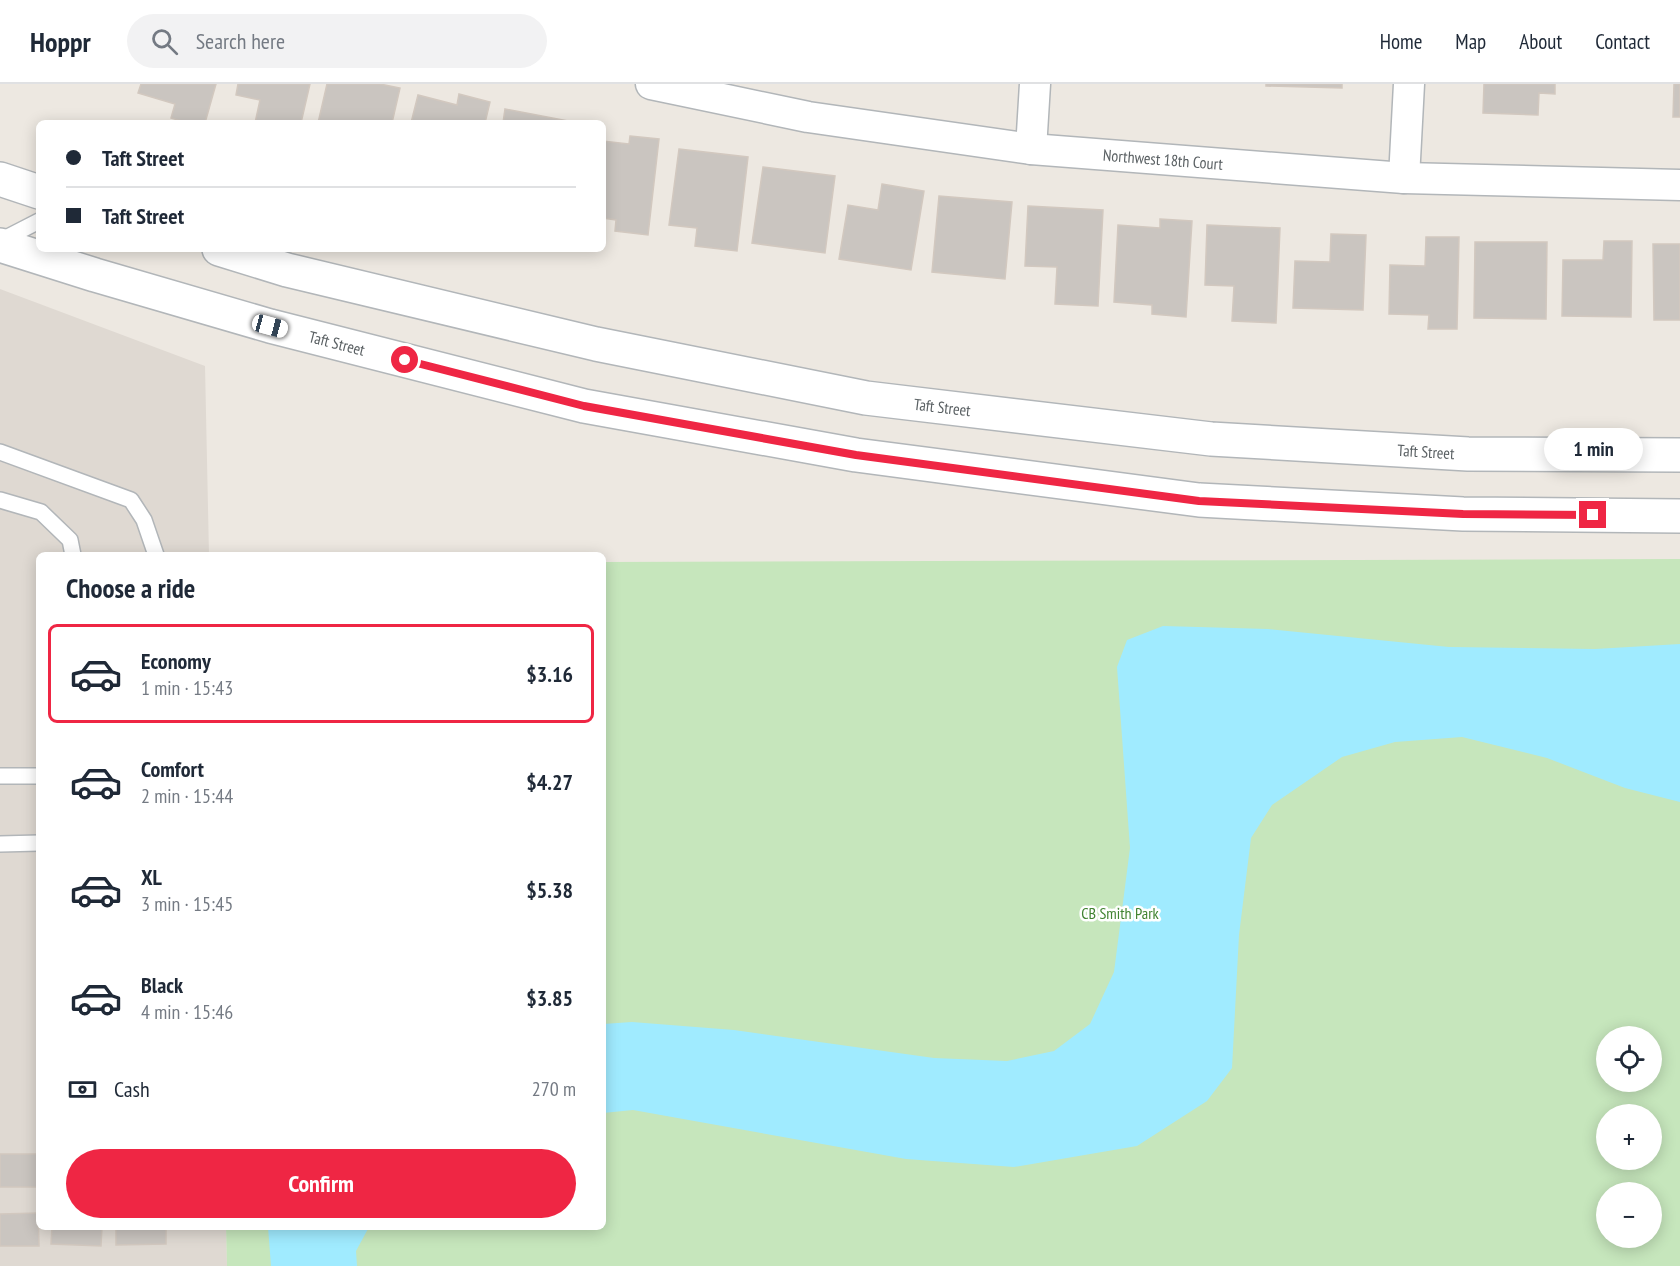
<!DOCTYPE html>
<meta charset="utf-8">
<style>
body{margin:0;font-family:"PT Sans Narrow",sans-serif;background:#f2f2f3;color:#1f2937;height:100vh;display:flex;flex-direction:column;font-size:22px;white-space:nowrap}
*{box-sizing:border-box;margin:0}
p{font-size:20px;color:#747a83}
.icon{flex:none;width:33px;height:33px;fill:none;stroke:currentColor;stroke-width:2;stroke-linecap:round;stroke-linejoin:round}
.map{position:relative;flex:1;overflow:hidden}
.side{position:absolute;left:36px;top:468px;width:570px;height:678px;display:flex;flex-direction:column;background:#fff;border-radius:9px;box-shadow:0 3px 15px #0003}
.side>*{flex:none}
.top-card{position:absolute;left:36px;top:36px;width:570px;height:132px;border-radius:9px;box-shadow:0 3px 15px #0003;display:grid;align-content:center;height:132px;padding:0 30px;background:#fff}
.fabs{position:absolute;left:1596px;top:942px;display:grid;gap:12px}
.fabs a{display:grid;place-items:center;width:66px;height:66px;border-radius:50%;background:#fff;box-shadow:0 3px 15px #0003;font-size:30px}
.end{position:absolute;width:27px;height:27px;margin:-14px;border:8px solid #ef2644;background:#fff;box-shadow:0 0 0 3px #fff}
.from{border-radius:50%}
.bubble{position:absolute;height:42px;border-radius:21px;background:#fff;box-shadow:0 3px 15px #0003;font-size:20px;font-weight:800;line-height:42px;text-align:center}
.car{position:absolute;width:18px;height:36px;margin:-18px -9px;border-radius:8px;box-shadow:0 0 4px 2px #0007;background:linear-gradient(#fff 24%,#345 0 40%,#fff 0 76%,#345 0 86%,#fff 0)}
.top-card b{display:flex;align-items:center;gap:21px;height:57px;font-size:22px}
.top-card b+b{border-top:2px solid #e0e1e3}
.top-card i{width:15px;height:15px;background:#1f2937}
ul{padding:0;list-style:none}
li{display:flex;align-items:center;gap:18px;height:99px;margin:0 12px 9px;padding:0 18px;border:3px solid transparent;border-radius:9px}
li div{flex:1}
li b{display:block;font-size:22px}
li em{font-style:normal;font-weight:800}
li.current{border-color:#ef2644}
li>.icon{width:54px;height:54px;stroke-width:1.5}
h2{padding:0 30px;font-size:27px;line-height:72px}
.pay{display:flex;align-items:center;gap:15px;height:66px;padding:0 30px;font-size:22px}
.pay p{margin-inline-start:auto}
.primary-button{display:flex;gap:12px;margin-top:auto;padding:12px 30px}
.primary-button a{flex:1;height:69px;border-radius:36px;background:#ef2644;color:#fff;font-size:24px;font-weight:800;line-height:69px;text-align:center}
header{display:flex;align-items:center;gap:36px;box-sizing:border-box;height:84px;padding:0 30px;background:#fff;border-bottom:2px solid #e0e1e3}
header strong{font-size:28px}
nav{display:flex;gap:33px;margin-inline-start:auto;font-size:21px}
.search{width:420px;height:54px;background:#f2f2f3;display:flex;align-items:center;gap:15px;box-sizing:border-box;padding:0 21px;border-radius:33px;color:#747a83;font-size:22px}
.map>svg:first-child{display:block}
</style>
<header>
<strong>Hoppr</strong>
<div class="search"><svg class="icon" aria-label="search" viewBox="0 0 24 24"><circle cx="10" cy="10" r="6"/><path d="M15 15l6 6"/></svg>Search here</div>
<nav><a>Home</a><a>Map</a><a>About</a><a>Contact</a></nav>
</header>
<div class="map">
<svg width="1680" height="1182" viewBox="0 0 1680 1182">
<rect width="100%" height="100%" fill="#ede8e1"/>
<path fill="#dfd9d2" d="M0,205L205,282L209,471H39V1143H226L227,1182H0Z"/>
<path fill="#c6e6bc" fill-rule="evenodd" d="M1680,475V1182H227L226,1143H603V478ZM1606,952H1652V998H1606ZM1606,1030H1652V1076H1606ZM1606,1108H1652V1154H1606Z"/>
<g fill="#a0ebff">
<path d="M1163,542L1268,545L1449,563L1595,565L1680,560V718L1625,704L1547,674L1462,653L1395,658L1342,673L1272,721L1251,754L1239,851L1232,984L1207,1017L1137,1062L1014,1083L906,1075L633,1026L603,1029V940L632,938L734,946L934,974L1007,977L1054,967L1090,940L1114,888L1130,764L1117,583L1127,556Z"/>
<path d="M268,1143H369L356,1167L357,1182H271Z"/>
</g>
<g fill="#cac5c0" stroke="#d2c8bf" stroke-width="1.5">
<path d="M141,0H216L205,39H188L171,34L175,20L138,9Z"/>
<path d="M238,0H310L301,39H255L260,16L236,11Z"/>
<path d="M327,0H380L400,4L392,39H318Z"/>
<path d="M1266,0H1342V4L1266,2Z"/>
<path d="M1484,0H1555V10L1539,9L1538,31L1483,29Z"/>
<path d="M1674,0H1680V33H1673Z"/>
<path d="M459,10L490,18L485,39H411L418,11L457,21Z"/>
<path d="M505,25L574,38V39H503Z"/>
<path d="M630,52L659,55L648,151L615,147L616,136L603,134V57L629,60Z"/>
<path d="M679,65L748,73L737,167L695,162L697,144L669,141Z"/>
<path d="M763,83L835,92L825,169L752,159Z"/>
<path d="M882,100L924,107L911,186L839,175L848,121L878,126Z"/>
<path d="M939,112L1012,118L1005,195L932,188Z"/>
<path d="M1028,122L1103,126L1098,222L1055,220L1057,183L1025,182Z"/>
<path d="M1160,135L1192,137L1186,233L1152,230V221L1114,218L1118,141L1160,144Z"/>
<path d="M1207,141L1280,144L1276,239L1232,237L1234,202L1205,201Z"/>
<path d="M1331,150L1366,151L1363,226L1293,224L1295,177L1330,178Z"/>
<path d="M1426,153H1459L1457,245H1428L1429,231L1389,230L1390,181L1425,182Z"/>
<path d="M1604,157H1632L1631,233L1562,232L1563,176H1603Z"/>
<path d="M1475,158H1547L1546,235L1474,234Z"/>
<path d="M1653,160H1680V236H1654Z"/>
<path d="M0,1070H38L39,1103H0Z"/>
<path d="M38,1129L39,1162H0V1130Z"/>
<path d="M52,1143H102L101,1162L51,1160Z"/>
<path d="M116,1143H166V1160L116,1161Z"/>
</g>
<g fill="none" stroke-linecap="round" stroke-linejoin="round">
<defs>
<g id="service">
<path d="M0,157L39,137"/>
<path d="M0,368L131,416L144,436L156,471"/>
<path d="M0,416L41,428L70,456L73,471"/>
<path d="M0,692H39"/>
<path d="M0,760L39,759"/>
</g>
<g id="minor">
<path id="s1" d="M651,0L808,33L1031,65L1404,94L1680,101"/>
<path d="M1031,65L1035,0"/>
<path d="M1404,94L1409,0"/>
</g>
<g id="tertiary">
<path d="M0,95L39,108"/>
<path id="s2" d="M0,161L95,191L270,242L584,322L856,371L1199,416L1463,430L1680,432"/>
<path id="s3" d="M219,165L287,186L596,260L866,314L1211,355L1468,370L1680,371"/>
</g>
</defs>
<use href="#service" stroke="#b2b6b9" stroke-width="18"/>
<use href="#minor" stroke="#b2b6b9" stroke-width="33"/>
<use href="#tertiary" stroke="#b2b6b9" stroke-width="36"/>
<use href="#service" stroke="#fff" stroke-width="15"/>
<use href="#minor" stroke="#fff" stroke-width="30"/>
<use href="#tertiary" stroke="#fff" stroke-width="33"/>
</g>
<g fill="none" stroke-linecap="round" stroke-linejoin="round">
<path stroke="#ef2644" stroke-width="8" d="M405,276L584,322L856,371L1199,417L1463,430L1593,431"/>
</g>
<g text-anchor="middle" dominant-baseline="central" stroke-width="5" stroke-linejoin="round" paint-order="stroke">
<g font-size="16" fill="#5a6063" stroke="#fff">
<text stroke="none"><textPath href="#s1" startOffset="518">Northwest 18th Court</textPath></text>
<text stroke="none"><textPath href="#s2" startOffset="351">Taft Street</textPath></text>
<text stroke="none"><textPath href="#s3" startOffset="741">Taft Street</textPath></text>
<text stroke="none"><textPath href="#s3" startOffset="1227">Taft Street</textPath></text>
</g>
<g font-size="16" fill="#408331" stroke="#fff">
<text x="1120" y="829">CB Smith Park</text>
</g>
</g>
</svg>
<div class="fabs">
<a><svg class="icon" aria-label="locate" viewBox="0 0 24 24"><circle cx="12" cy="12" r="6"/><path d="M12 2v4M12 18v4M2 12h4M18 12h4"/></svg></a>
<a>+</a>
<a>−</a>
</div>
<i class="end from" style="left:405px;top:276px"></i>
<i class="end" style="left:1593px;top:431px"></i>
<div class="bubble" style="left:1544px;top:344px;width:99px">1 min</div>
<i class="car" style="left:270px;top:242px;rotate:105deg"></i>
<div class="top-card">
<b><i class="from"></i>Taft Street</b>
<b><i></i>Taft Street</b>
</div>
<section class="side">
<h2>Choose a ride</h2>
<ul>
<li class="current"><svg class="icon" aria-label="car" viewBox="0 0 24 24"><path d="M5 17H2v-5l4-1 3-4h7l3 4 3 1v5h-3M9 17h6M6 11h13"/><circle cx="7" cy="17" r="2"/><circle cx="17" cy="17" r="2"/></svg><div><b>Economy</b><p>1 min · 15:43</p></div><em>$3.16</em></li>
<li><svg class="icon" aria-label="car" viewBox="0 0 24 24"><path d="M5 17H2v-5l4-1 3-4h7l3 4 3 1v5h-3M9 17h6M6 11h13"/><circle cx="7" cy="17" r="2"/><circle cx="17" cy="17" r="2"/></svg><div><b>Comfort</b><p>2 min · 15:44</p></div><em>$4.27</em></li>
<li><svg class="icon" aria-label="car" viewBox="0 0 24 24"><path d="M5 17H2v-5l4-1 3-4h7l3 4 3 1v5h-3M9 17h6M6 11h13"/><circle cx="7" cy="17" r="2"/><circle cx="17" cy="17" r="2"/></svg><div><b>XL</b><p>3 min · 15:45</p></div><em>$5.38</em></li>
<li><svg class="icon" aria-label="car" viewBox="0 0 24 24"><path d="M5 17H2v-5l4-1 3-4h7l3 4 3 1v5h-3M9 17h6M6 11h13"/><circle cx="7" cy="17" r="2"/><circle cx="17" cy="17" r="2"/></svg><div><b>Black</b><p>4 min · 15:46</p></div><em>$3.85</em></li>
</ul>
<div class="pay"><svg class="icon" aria-label="cash" viewBox="0 0 24 24"><path d="M3 7h18v10H3z"/><circle cx="12" cy="12" r="2"/></svg>Cash<p>270 m</p></div>
<div class="primary-button"><a>Confirm</a></div>
</section>
</div>
